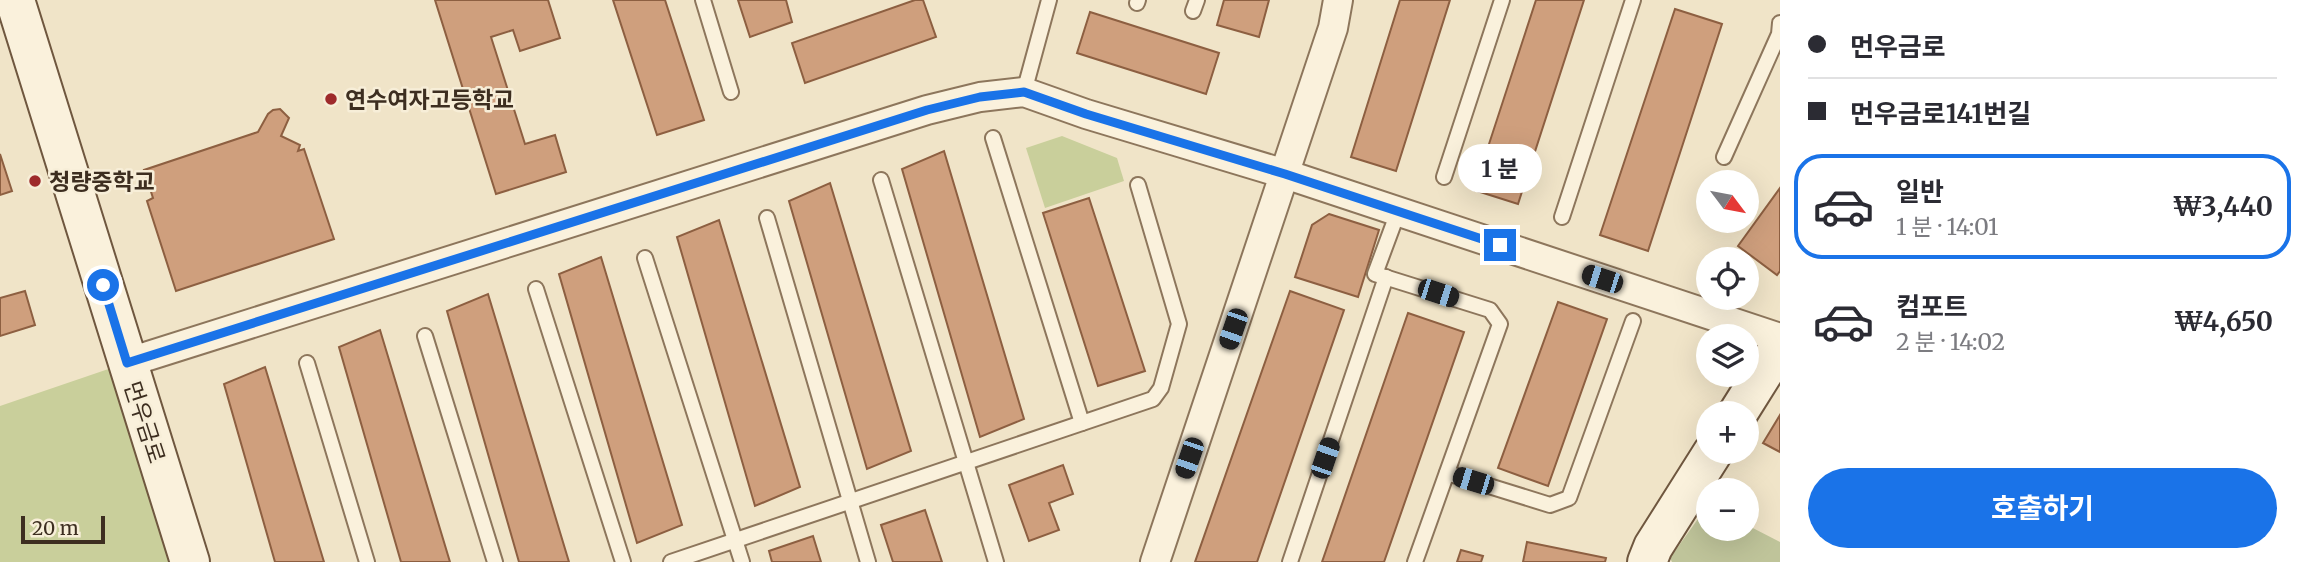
<!DOCTYPE html>
<html lang="ko">
<meta charset="utf-8">
<style>
body{margin:0;font-family:Merriweather,"Noto Sans KR",serif;background:#f2f2f3;color:#2b2b33;height:100vh;display:flex;flex-direction:column;font-size:26px;white-space:nowrap}
*{box-sizing:border-box;margin:0}
p{font-size:23px;color:#7c7c81}
.icon{flex:none;width:38px;height:38px;fill:none;stroke:currentColor;stroke-width:2;stroke-linecap:round;stroke-linejoin:round}
.map{position:relative;flex:1;overflow:hidden}
.panel{display:flex;flex-direction:column;background:#fff;width:525px}
.panel>*{flex:none}
.guide{display:grid;align-content:center;height:154px;padding:0 28px;background:#fff}
.needle{width:46px;rotate:122deg}
.tools{position:absolute;left:1696px;top:170px;display:grid;gap:14px}
.tools a{display:grid;place-items:center;width:63px;height:63px;border-radius:50%;background:#fff;box-shadow:0 7px 28px #0002;font-size:35px}
.scale{position:absolute;left:21px;bottom:18px;width:84px;box-sizing:border-box;padding-left:7px;border:4px solid #3d2e20;border-top:0;font-size:19px;line-height:24px;white-space:nowrap;color:#3d2e20;-webkit-text-stroke:5px #f7eed8;paint-order:stroke}
.end{position:absolute;width:32px;height:32px;margin:-16px;border:9px solid #1a73e8;background:#fff;box-shadow:0 0 0 4px #fff}
.from{border-radius:50%}
.bubble{position:absolute;height:49px;border-radius:24px;background:#fff;box-shadow:0 7px 28px #0002;font-size:23px;font-weight:700;line-height:49px;text-align:center}
.car{position:absolute;width:21px;height:42px;margin:-21px -10px;border-radius:9px;box-shadow:0 0 5px 2px #0007;background:linear-gradient(#222 24%,#8ab4d8 0 40%,#222 0 76%,#8ab4d8 0 86%,#222 0)}
.guide b{display:flex;align-items:center;gap:24px;height:66px;font-size:26px}
.guide b+b{border-top:2px solid #e1e1e2}
.guide i{width:18px;height:18px;background:#2b2b33}
ul{padding:0;list-style:none}
li{display:flex;align-items:center;gap:21px;height:105px;margin:0 14px 10px;padding:0 14px;border:4px solid transparent;border-radius:28px}
li div{flex:1}
li b{display:block;font-size:26px}
li em{font-style:normal;font-weight:700}
li.active{border-color:#1a73e8}
li>.icon{width:63px;height:63px;stroke-width:1.5}
.action{display:flex;gap:14px;margin-top:auto;padding:14px 28px}
.action a{flex:1;height:80px;border-radius:42px;background:#1a73e8;color:#fff;font-size:28px;font-weight:700;line-height:80px;text-align:center}
main{display:flex;flex:1;min-height:0}
.map>svg:first-child{display:block}
</style>
<main>
<div class="map">
<svg width="1780" height="562" viewBox="0 0 1780 562">
<rect width="100%" height="100%" fill="#f0e4c8"/>
<g fill="#c9cf9b">
<path d="M1062,136L1117,158L1124,181L1045,208L1026,148Z"/>
<path d="M126,363L190,562H0V406Z"/>
</g>
<path fill="#bfc49a" d="M1708,505V528H1746L1747,525L1780,542V562H1672L1670,558Z"/>
<g fill="#cf9f7d" stroke="#8d5f41" stroke-width="2">
<path d="M435,0H548L560,38L520,51L513,30L491,37L525,144L555,135L566,172L496,194Z"/>
<path d="M613,0H665L704,120L657,135Z"/>
<path d="M738,0H786L792,22L750,37Z"/>
<path d="M915,0H923L936,37L805,83L792,43Z"/>
<path d="M1224,0H1269L1259,37L1217,25Z"/>
<path d="M1400,0H1450L1396,171L1351,157Z"/>
<path d="M1536,0H1584L1518,204L1474,190Z"/>
<path d="M1675,9L1722,24L1648,251L1600,235Z"/>
<path d="M1090,12L1219,53L1206,94L1077,53Z"/>
<path d="M280,109L289,118L281,136L300,145L298,151L304,149L334,239L176,291L147,201L153,198L144,170L258,132L268,114L273,110Z"/>
<path d="M944,151L1024,419L980,437L902,169Z"/>
<path d="M0,154L12,191L0,195Z"/>
<path d="M830,183L911,451L867,469L789,201Z"/>
<path d="M1780,188V271L1777,275L1738,246Z"/>
<path d="M1089,198L1145,371L1098,386L1043,213Z"/>
<path d="M1329,214L1379,230L1358,297L1295,277L1312,225Z"/>
<path d="M719,220L800,487L755,506L677,237Z"/>
<path d="M601,257L682,525L637,543L559,274Z"/>
<path d="M25,291L35,325L0,336V298Z"/>
<path d="M1290,291L1344,310L1257,562H1195Z"/>
<path d="M488,294L569,562H519L447,311Z"/>
<path d="M1558,302L1607,319L1548,486L1498,468Z"/>
<path d="M1408,313L1464,332L1384,562H1322Z"/>
<path d="M380,330L450,562H401L339,347Z"/>
<path d="M265,367L324,562H275L224,384Z"/>
<path d="M1780,415V452L1763,443Z"/>
<path d="M1063,465L1073,494L1049,503L1059,530L1029,541L1009,485Z"/>
<path d="M925,510L942,562H893L881,525Z"/>
<path d="M813,536L821,562H772L769,551Z"/>
<path d="M1527,542L1606,558L1605,562H1523Z"/>
<path d="M1461,550L1483,556L1481,562H1457Z"/>
</g>
<g fill="none" stroke-linecap="round" stroke-linejoin="round">
<defs>
<g id="lane">
<path d="M703,0L731,92"/>
<path d="M1137,3L1138,0"/>
<path d="M1193,11L1197,0"/>
<path d="M1024,92L1049,0"/>
<path d="M993,138L1082,423"/>
<path d="M1724,157L1779,34L1780,23"/>
<path d="M1444,177L1502,0"/>
<path d="M881,180L996,562"/>
<path d="M1398,212L1375,274L1490,310L1500,324L1415,562"/>
<path d="M1562,217L1633,0"/>
<path d="M767,218L868,562"/>
<path d="M645,258L742,562"/>
<path d="M536,289L623,562"/>
<path d="M425,336L495,562"/>
<path d="M307,363L367,562"/>
<path d="M1447,473L1550,505L1569,498L1633,321"/>
<path d="M671,562L1153,399L1161,388L1179,324L1138,185"/>
<path d="M1290,562L1386,277"/>
</g>
<g id="street">
<path d="M126,363L927,110L980,97L1024,92L1086,114L1285,174L1780,338"/>
<path d="M1155,562L1333,28L1338,0"/>
</g>
<g id="secondary">
<path d="M15,0L190,562"/>
<path d="M1738,413L1780,346"/>
<path d="M1647,562L1653,547L1713,452"/>
</g>
</defs>
<use href="#lane" stroke="#8d765c" stroke-width="18"/>
<use href="#street" stroke="#8d765c" stroke-width="32"/>
<use href="#secondary" stroke="#6f573f" stroke-width="42"/>
<use href="#lane" stroke="#faf1dc" stroke-width="14"/>
<use href="#street" stroke="#faf1dc" stroke-width="28"/>
<use href="#secondary" stroke="#faf1dc" stroke-width="38"/>
</g>
<g fill="none" stroke-linecap="round" stroke-linejoin="round">
<path stroke="#1a73e8" stroke-width="9" d="M103,285L127,363L927,110L980,97L1024,92L1086,114L1285,174L1500,245"/>
</g>
<g fill="#9e2a2b" stroke="#f7eed8" stroke-width="2.5">
<circle cx="331" cy="99" r="7"/>
<circle cx="35" cy="181" r="7"/>
</g>
<g text-anchor="middle" dominant-baseline="central" stroke-width="5" stroke-linejoin="round" paint-order="stroke">
<g font-size="23" font-weight="bold" fill="#3d2e20" stroke="#f7eed8" text-anchor="start">
<text x="345" y="99">연수여자고등학교</text>
<text x="49" y="181">청량중학교</text>
</g>
<g font-size="23" fill="#3d2e20" stroke="#f7eed8">
<text transform="translate(145 422) rotate(72)">먼우금로</text>
</g>
</g>
</svg>
<div class="tools">
<a><svg class="needle" viewBox="-14 -14 28 28"><path d="M0-13l5 13h-10z" fill="#e53935"/><path d="M0 13l5-13h-10z" fill="#7c7c81"/></svg></a>
<a><svg class="icon" aria-label="locate" viewBox="0 0 24 24"><circle cx="12" cy="12" r="6"/><path d="M12 2v4M12 18v4M2 12h4M18 12h4"/></svg></a>
<a><svg class="icon" aria-label="layers" viewBox="0 0 24 24"><path d="M12 4l9 5-9 5-9-5zM3 14l9 5 9-5"/></svg></a>
<a>+</a>
<a>−</a>
</div>
<div class="scale">20 m</div>
<i class="end from" style="left:103px;top:285px"></i>
<i class="end" style="left:1500px;top:245px"></i>
<div class="bubble" style="left:1458px;top:144px;width:84px">1 분</div>
<i class="car" style="left:1602px;top:279px;rotate:288deg"></i>
<i class="car" style="left:1438px;top:293px;rotate:108deg"></i>
<i class="car" style="left:1233px;top:329px;rotate:199deg"></i>
<i class="car" style="left:1189px;top:458px;rotate:199deg"></i>
<i class="car" style="left:1325px;top:458px;rotate:19deg"></i>
<i class="car" style="left:1473px;top:481px;rotate:287deg"></i>
</div>
<section class="panel">
<div class="guide">
<b><i class="from"></i>먼우금로</b>
<b><i></i>먼우금로141번길</b>
</div>
<ul>
<li class="active"><svg class="icon" aria-label="car" viewBox="0 0 24 24"><path d="M5 17H2v-5l4-1 3-4h7l3 4 3 1v5h-3M9 17h6M6 11h13"/><circle cx="7" cy="17" r="2"/><circle cx="17" cy="17" r="2"/></svg><div><b>일반</b><p>1 분 · 14:01</p></div><em>₩3,440</em></li>
<li><svg class="icon" aria-label="car" viewBox="0 0 24 24"><path d="M5 17H2v-5l4-1 3-4h7l3 4 3 1v5h-3M9 17h6M6 11h13"/><circle cx="7" cy="17" r="2"/><circle cx="17" cy="17" r="2"/></svg><div><b>컴포트</b><p>2 분 · 14:02</p></div><em>₩4,650</em></li>
</ul>
<div class="action"><a>호출하기</a></div>
</section>
</main>
